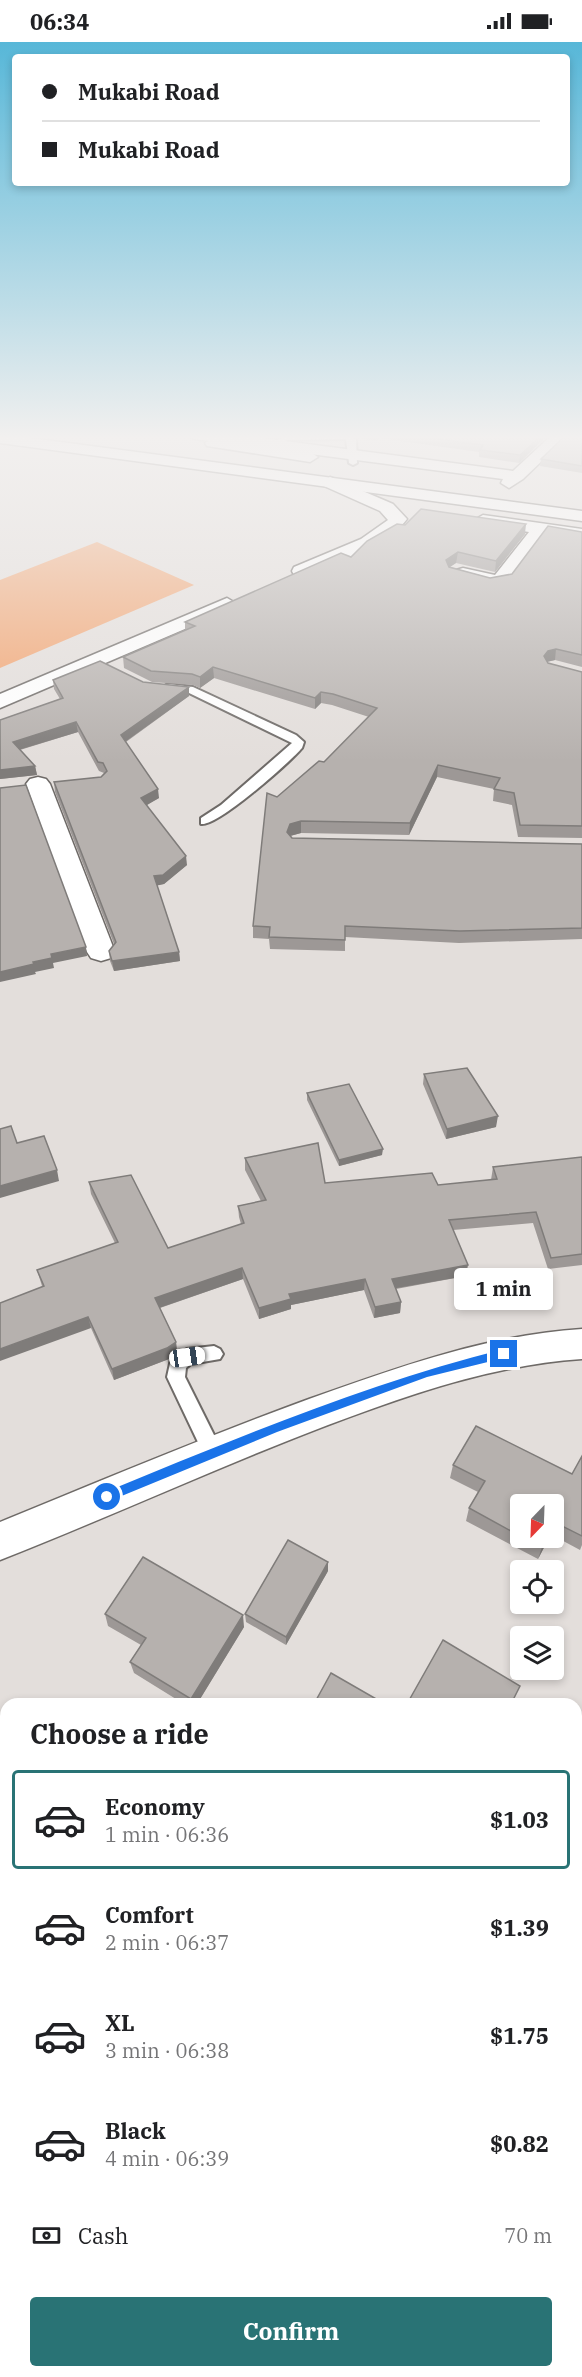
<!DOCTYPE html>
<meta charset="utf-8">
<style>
body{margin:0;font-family:"IBM Plex Serif",serif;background:#f6f6f6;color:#202124;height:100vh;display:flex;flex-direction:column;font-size:22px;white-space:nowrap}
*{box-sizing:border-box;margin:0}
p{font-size:20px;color:#757577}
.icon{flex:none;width:33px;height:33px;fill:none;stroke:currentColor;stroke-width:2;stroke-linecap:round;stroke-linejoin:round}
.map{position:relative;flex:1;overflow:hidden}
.drawer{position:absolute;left:0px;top:1656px;width:582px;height:680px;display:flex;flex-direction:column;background:#fff;border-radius:18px 18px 0 0;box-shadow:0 3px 9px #0003}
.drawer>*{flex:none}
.hud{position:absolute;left:12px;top:12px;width:558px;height:132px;border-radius:6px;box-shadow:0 3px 9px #0003;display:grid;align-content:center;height:132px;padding:0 30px;background:#fff}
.needle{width:39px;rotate:203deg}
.tools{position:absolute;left:510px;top:1452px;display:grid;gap:12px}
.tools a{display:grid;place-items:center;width:54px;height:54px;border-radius:6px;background:#fff;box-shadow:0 3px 9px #0003;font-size:30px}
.end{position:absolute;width:27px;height:27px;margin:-14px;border:8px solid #1a73e8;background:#fff;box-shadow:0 0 0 3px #fff}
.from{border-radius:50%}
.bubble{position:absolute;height:42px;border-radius:6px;background:#fff;box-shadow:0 3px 9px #0003;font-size:20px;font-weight:700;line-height:42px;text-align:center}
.car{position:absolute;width:18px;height:36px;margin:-18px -9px;border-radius:8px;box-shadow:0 0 4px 2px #0007;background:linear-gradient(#fff 24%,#345 0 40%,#fff 0 76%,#345 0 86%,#fff 0)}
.hud b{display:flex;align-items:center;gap:21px;height:57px;font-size:22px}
.hud b+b{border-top:2px solid #e0e0e0}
.hud i{width:15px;height:15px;background:#202124}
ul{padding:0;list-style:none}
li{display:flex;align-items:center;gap:18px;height:99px;margin:0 12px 9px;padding:0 18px;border:3px solid transparent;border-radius:6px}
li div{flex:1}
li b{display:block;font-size:22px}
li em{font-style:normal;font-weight:700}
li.on{border-color:#297375}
li>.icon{width:54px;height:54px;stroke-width:1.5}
h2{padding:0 30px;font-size:27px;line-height:72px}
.pay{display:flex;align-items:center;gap:15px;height:66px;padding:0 30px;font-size:22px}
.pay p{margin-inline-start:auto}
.primary-button{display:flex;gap:12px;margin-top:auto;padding:12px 30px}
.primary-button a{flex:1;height:69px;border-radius:6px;background:#297375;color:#fff;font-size:24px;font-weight:700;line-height:69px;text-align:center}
.status{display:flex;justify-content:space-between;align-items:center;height:42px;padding:0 30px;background:#fff;direction:ltr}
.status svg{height:16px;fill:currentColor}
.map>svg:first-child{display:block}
</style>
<div class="status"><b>06:34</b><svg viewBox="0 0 49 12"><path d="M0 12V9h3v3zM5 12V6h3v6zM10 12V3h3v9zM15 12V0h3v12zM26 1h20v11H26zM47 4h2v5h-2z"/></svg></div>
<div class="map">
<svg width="582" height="2335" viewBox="0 0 582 2335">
<rect width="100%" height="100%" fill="#e3dedb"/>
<path fill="#f2a36f" d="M97,500L194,543L0,626V538Z"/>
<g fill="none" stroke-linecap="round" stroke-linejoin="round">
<defs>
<g id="service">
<path d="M347,393L356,397L357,421L353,423L349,421L346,397L287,398L265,409L258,407L286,394Z"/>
<path d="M168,642L193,645L296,693L304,700L302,706C289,721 217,785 201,782V776L221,763L292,701L187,650L164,647L163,645Z"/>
<path d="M214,1304L220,1307L223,1312L220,1317L191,1322L186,1326L185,1335L223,1411L220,1417L213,1420L206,1417L167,1335L171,1317L187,1307Z"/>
<path d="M576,1679L582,1681V1703L576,1701Z"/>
</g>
<g id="minor">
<path d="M186,392H232L513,429L553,392H570L523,437L509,446L501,441L503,437L194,397Z"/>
<path d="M330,435L393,462L407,477C393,497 317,539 294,533L292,529L294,525L361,497L388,478L380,469L324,444L322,440Z"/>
<path d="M483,473L582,487V497L545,492L509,541L494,545L456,536L454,532L456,528L463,526L495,533L529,490L477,482L474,478Z"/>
<path d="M227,556L237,562L234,566L0,666V652Z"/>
<path d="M38,735L46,737L50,742L115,910L111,916L101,919L91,916L87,910L26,742L30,737Z"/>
<path d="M582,1287V1317C493,1323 411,1352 328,1383C217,1425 110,1475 0,1518V1480C103,1438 205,1395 309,1357C399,1325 487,1293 582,1287Z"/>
<path d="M0,1732L6,1734V1789L0,1787Z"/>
<path d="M576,2269L582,2271V2334L570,2330H576Z"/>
</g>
<g id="trunk">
<path d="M0,392L582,469V479L0,401Z"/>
<path d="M213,396L310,410L318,415L310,420L207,404L205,401Z"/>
</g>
</defs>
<use href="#service" stroke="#6e6a67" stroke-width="4"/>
<use href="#minor" stroke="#6e6a67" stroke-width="3"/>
<use href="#trunk" stroke="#6e6a67" stroke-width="3"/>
<use href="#service" fill="#fff" fill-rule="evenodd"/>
<use href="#minor" fill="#fff" fill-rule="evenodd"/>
<use href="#trunk" fill="#fff" fill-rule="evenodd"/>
</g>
<g fill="#9d9896">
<path d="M350,392H549L519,421L479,415V410L379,396L377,399L358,396Z"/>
<path d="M582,392V431L540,424L541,417Z"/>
<path d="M405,483L525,492L495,530L456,521L450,525L490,536L512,532L582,490V625L555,618L547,620L548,621L582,630V796L518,795L512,763L493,759L494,747L437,735L409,793L301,791L290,794L292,796L582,802V897L459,901L345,895V909L270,907L269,897L253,896V884L277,755L324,720L369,675L332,663L321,661L315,667L214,636L200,646L193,643L152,640L124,626L123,615L185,588V580L351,515Z"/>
<path d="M53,638L143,640L189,654L126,700L159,756L146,763L187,823L164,842L157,843L179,910L180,919L114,929L110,919L109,909L114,902L55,750L54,740L101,735L104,731L99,729L78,690L20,708L35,724L37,733L0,737V678L60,657L54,647Z"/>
<path d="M424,1032L496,1085L446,1097L423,1042Z"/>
<path d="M307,1051L382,1113L339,1124L307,1058Z"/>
<path d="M582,1115V1223L548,1227L533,1181L453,1188L466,1234L396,1247L401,1260L400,1271L374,1276L364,1248L291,1263V1267L259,1277L243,1237L160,1266L176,1300L177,1310L169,1317L114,1338L91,1286L42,1244L37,1228L115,1201L91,1152L89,1140L168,1206L241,1182L239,1175L238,1164L261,1159L245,1128V1116L325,1141L438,1143L491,1138L493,1125Z"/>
<path d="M582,1414V1503L580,1508L554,1494V1462H520V1496H549L538,1517L466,1479L469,1466L478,1450L450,1436L453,1423L572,1432Z"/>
<path d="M328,1529L286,1603L246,1580L245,1572Z"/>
<path d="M105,1572L244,1585L197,1662H184L134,1631L130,1620L141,1603L108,1584Z"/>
<path d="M576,1751L582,1755V1912L576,1909Z"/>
</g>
<g fill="#7f7c7a">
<path d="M377,392H379V396L377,399Z"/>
<path d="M543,392H549L519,421L520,413Z"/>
<path d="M526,482L525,492L495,530L496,519Z"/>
<path d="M458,510L456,521L445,528L446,518Z"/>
<path d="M556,607L555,618L546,620L544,614L548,609Z"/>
<path d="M213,625L214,636L200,646V635Z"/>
<path d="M189,645V654L122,702L121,693Z"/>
<path d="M321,650V661L315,667V656Z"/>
<path d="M76,680L78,690L15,709L13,700Z"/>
<path d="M438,723L437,735L409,793L410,781Z"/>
<path d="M35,724L37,733L0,737V728Z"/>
<path d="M158,747L159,756L142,766L141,756Z"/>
<path d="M301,779V791L290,794L287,790L290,782Z"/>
<path d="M186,814L187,823L164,842L155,844L154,834Z"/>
<path d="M86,905L87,914L53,921L54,926L35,930L36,932L0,940V930L33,920L51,912Z"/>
<path d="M179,910L180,919L114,929L112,919Z"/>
<path d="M498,1074L496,1085L446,1097L447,1087Z"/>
<path d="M383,1107L382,1113L339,1124V1118Z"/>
<path d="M57,1128L59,1139L0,1156V1144Z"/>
<path d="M468,1223L466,1234L391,1247L392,1237Z"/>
<path d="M242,1226L243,1237L156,1267L155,1256Z"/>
<path d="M365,1237L364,1248L291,1263V1267L259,1277V1266L289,1252Z"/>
<path d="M401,1260L400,1271L374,1276L375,1265Z"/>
<path d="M88,1275L91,1286L0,1319V1307Z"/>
<path d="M176,1300L177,1310L169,1317L114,1338L112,1327Z"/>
<path d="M547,1496H549L538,1517L542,1505Z"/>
<path d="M328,1520V1529L286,1603V1595Z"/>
<path d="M243,1573L244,1585L197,1662H192L191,1657Z"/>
<path d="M0,1968L6,1977V1986L0,1992Z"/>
<path d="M0,2193L6,2203L1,2206L0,2205Z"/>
<path d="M125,2330H131L134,2335H128Z"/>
<path d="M145,2330H151L155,2335H149Z"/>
</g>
<g fill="#b6b1ae" stroke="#7f7c7a" stroke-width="1.5">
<path d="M402,392H543L520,413L480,408L483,403Z"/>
<path d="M567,392H582V424L541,417Z"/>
<path d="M421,467L526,482L496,519L458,510L446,518L449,525L490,536L512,532L548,484L582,490V613L556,607L548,609L544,614L548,621L582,630V784L520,783L514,751L494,747L500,736L438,723L410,781L301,779L290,782L287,790L292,796L582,802V886L460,889L345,884V898L269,895L270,885L253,884L267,751L277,755L319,719L324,720L377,666L333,652L321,650L315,656L213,625L200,635L192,632L151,629L123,615L195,584L185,580L341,511L351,515L367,499L397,482L405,483Z"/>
<path d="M100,619L143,640L189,645L121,693L158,747L141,756L186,814L163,833L154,834L179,910L112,919L109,909L116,900L54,740L101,735L107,729L103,721L98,720L76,680L13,700L35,724L0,728V678L63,656L53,638Z"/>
<path d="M26,743L86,905L51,912L52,916L33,920L34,922L0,930V746Z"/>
<path d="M467,1026L498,1074L447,1087L424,1032Z"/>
<path d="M349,1042L383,1107L339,1118L307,1051Z"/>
<path d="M11,1084L17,1101L44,1094L57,1128L0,1144V1087Z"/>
<path d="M318,1101L325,1141L432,1131L438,1143L497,1137L493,1125L582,1115V1212L551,1216L536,1170L449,1178L468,1223L392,1237L401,1260L375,1265L365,1237L289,1252L291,1257L259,1266L242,1226L155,1256L176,1300L167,1306L112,1327L88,1275L0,1307V1261L44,1244L37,1228L118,1200L89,1140L131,1133L168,1206L244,1181L238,1164L266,1158L245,1116Z"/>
<path d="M476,1384L572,1432L582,1414V1494L554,1480V1482V1462H520V1494L469,1466L485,1439L453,1423Z"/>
<path d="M524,1496H547L542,1505Z"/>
<path d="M288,1498L328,1520L286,1595L245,1572Z"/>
<path d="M143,1515L243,1573L191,1657L130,1620L146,1596L105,1572Z"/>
<path d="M443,1598L520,1644L511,1662H407Z"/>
<path d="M331,1631L385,1662H314Z"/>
<path d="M576,1751L582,1755V1876L576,1872V1826L580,1814L576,1812Z"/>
<path d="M582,1879V1902L576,1899V1895Z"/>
<path d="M0,1973L3,1978L0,1981Z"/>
<path d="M6,2201V2278L0,2269V2205L1,2206Z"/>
<path d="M6,2302V2330H125L128,2335H0V2308Z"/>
<path d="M142,2330H145L149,2335H138Z"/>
</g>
<linearGradient id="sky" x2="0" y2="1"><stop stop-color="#57b7d8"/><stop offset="0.55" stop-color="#f2f0ef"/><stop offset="1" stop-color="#f2f0ef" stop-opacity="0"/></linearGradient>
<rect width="582" height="719" fill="url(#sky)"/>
<path fill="#1a73e8" d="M504,1307L508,1309V1315L427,1335L277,1390L107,1460L101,1455L103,1451C235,1397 365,1342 504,1307Z"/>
</svg>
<div class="tools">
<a><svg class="needle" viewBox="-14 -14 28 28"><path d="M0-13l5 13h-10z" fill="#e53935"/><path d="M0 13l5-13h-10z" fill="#757577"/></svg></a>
<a><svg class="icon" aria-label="locate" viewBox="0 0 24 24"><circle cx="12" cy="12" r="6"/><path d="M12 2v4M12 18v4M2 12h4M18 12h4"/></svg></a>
<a><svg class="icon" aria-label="layers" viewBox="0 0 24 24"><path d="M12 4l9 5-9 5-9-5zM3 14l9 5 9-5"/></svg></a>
</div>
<i class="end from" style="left:107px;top:1455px"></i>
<i class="end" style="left:504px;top:1312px"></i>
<div class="bubble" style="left:454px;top:1226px;width:99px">1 min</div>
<i class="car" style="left:187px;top:1315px;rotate:82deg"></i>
<div class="hud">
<b><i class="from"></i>Mukabi Road</b>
<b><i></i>Mukabi Road</b>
</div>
<section class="drawer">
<h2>Choose a ride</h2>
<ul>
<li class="on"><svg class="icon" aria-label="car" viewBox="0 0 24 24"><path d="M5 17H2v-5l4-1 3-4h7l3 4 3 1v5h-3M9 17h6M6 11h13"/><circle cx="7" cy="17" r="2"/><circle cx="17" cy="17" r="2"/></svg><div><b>Economy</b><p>1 min · 06:36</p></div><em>$1.03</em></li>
<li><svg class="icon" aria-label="car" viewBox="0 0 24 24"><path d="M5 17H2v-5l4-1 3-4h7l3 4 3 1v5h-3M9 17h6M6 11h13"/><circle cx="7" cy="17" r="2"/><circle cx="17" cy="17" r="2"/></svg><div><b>Comfort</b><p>2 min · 06:37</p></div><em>$1.39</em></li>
<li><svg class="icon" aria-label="car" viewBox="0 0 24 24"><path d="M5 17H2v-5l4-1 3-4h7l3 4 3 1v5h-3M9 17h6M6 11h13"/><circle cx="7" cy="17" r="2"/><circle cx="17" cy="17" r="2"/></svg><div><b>XL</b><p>3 min · 06:38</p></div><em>$1.75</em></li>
<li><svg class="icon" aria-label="car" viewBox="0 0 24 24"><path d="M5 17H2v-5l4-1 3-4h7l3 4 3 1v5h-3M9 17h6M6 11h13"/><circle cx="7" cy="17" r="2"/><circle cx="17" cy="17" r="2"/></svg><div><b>Black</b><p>4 min · 06:39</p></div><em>$0.82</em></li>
</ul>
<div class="pay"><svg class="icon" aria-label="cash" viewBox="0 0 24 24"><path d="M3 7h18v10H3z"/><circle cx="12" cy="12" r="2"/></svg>Cash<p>70 m</p></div>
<div class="primary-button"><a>Confirm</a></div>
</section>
</div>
